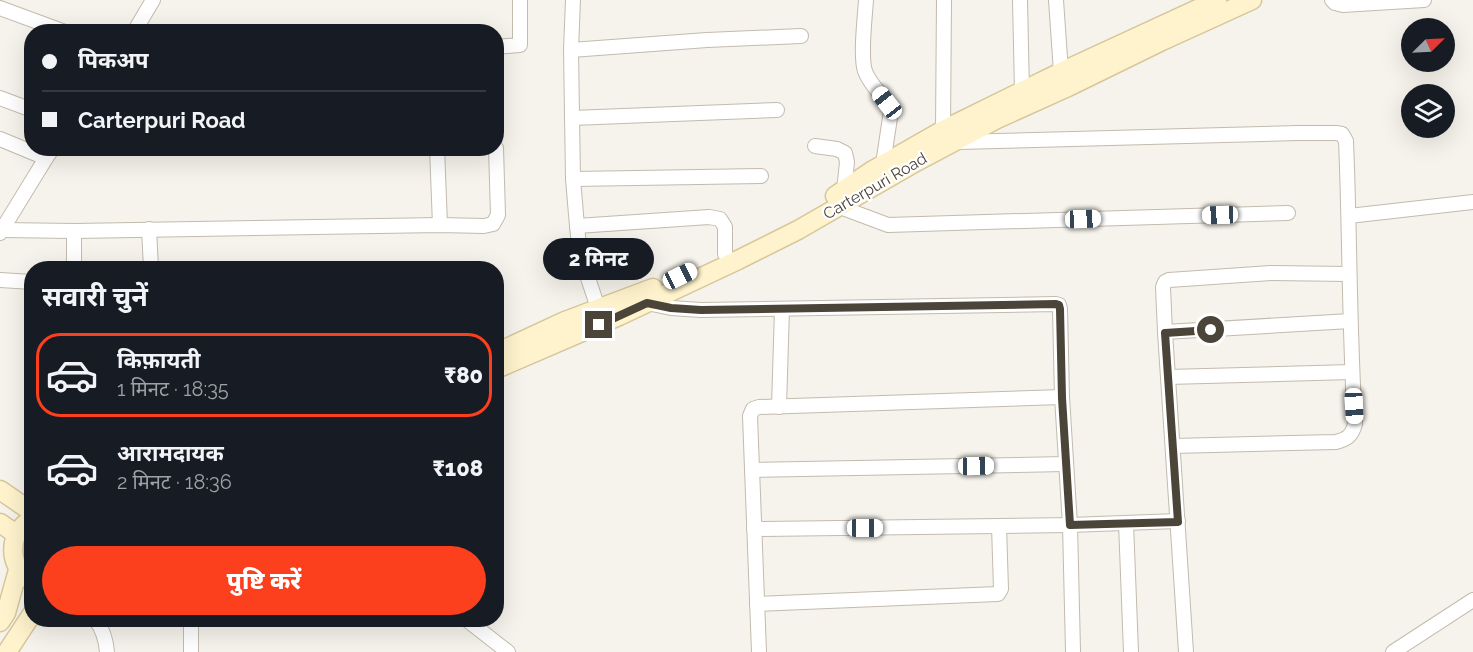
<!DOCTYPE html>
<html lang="hi">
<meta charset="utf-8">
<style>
body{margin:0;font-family:Raleway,"Noto Sans Devanagari",sans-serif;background:#242831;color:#f1f3f6;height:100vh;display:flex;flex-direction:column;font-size:22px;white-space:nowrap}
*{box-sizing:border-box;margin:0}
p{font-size:20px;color:#9ea1a6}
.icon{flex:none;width:33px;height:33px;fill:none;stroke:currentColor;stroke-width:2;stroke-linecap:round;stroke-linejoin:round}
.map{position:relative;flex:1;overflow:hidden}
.sheet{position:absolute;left:24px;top:261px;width:480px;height:366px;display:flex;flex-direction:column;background:#171b24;border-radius:24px;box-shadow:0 6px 24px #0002}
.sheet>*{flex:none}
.banner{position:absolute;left:24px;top:24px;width:480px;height:132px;border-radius:24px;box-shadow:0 6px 24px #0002;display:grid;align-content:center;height:132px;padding:0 18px;background:#171b24}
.needle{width:39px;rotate:66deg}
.controls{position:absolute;left:1401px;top:18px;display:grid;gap:12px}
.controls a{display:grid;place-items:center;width:54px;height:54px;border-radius:50%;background:#171b24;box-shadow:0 6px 24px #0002;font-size:30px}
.end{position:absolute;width:27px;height:27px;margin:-14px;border:8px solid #4b4439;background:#fff;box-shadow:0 0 0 3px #fff}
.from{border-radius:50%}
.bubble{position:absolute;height:42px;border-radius:21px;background:#171b24;box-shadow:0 6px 24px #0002;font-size:20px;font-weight:800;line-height:42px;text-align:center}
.car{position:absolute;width:18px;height:36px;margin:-18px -9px;border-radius:8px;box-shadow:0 0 4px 2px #0007;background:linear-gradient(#fff 24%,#345 0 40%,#fff 0 76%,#345 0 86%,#fff 0)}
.banner b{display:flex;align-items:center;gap:21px;height:57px;font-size:22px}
.banner b+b{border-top:2px solid #363941}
.banner i{width:15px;height:15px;background:#f1f3f6}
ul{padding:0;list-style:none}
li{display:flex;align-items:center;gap:18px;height:84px;margin:0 12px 9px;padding:0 6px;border:3px solid transparent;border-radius:24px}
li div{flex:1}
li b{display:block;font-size:22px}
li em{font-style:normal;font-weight:800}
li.selected{border-color:#fc3f1d}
li>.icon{width:54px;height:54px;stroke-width:1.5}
h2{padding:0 18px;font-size:27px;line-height:72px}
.cta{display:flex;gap:12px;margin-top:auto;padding:12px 18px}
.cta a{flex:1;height:69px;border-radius:36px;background:#fc3f1d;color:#fff;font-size:24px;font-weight:800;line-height:69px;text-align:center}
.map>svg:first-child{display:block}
</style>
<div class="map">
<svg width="1473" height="652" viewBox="0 0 1473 652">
<rect width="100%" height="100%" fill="#f6f3ec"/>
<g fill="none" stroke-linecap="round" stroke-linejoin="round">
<defs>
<g id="street">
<path d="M573,0L571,50L573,179L577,226L580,254L598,308"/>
<path d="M866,0C865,17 860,56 865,71C870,86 885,96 891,111L883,164"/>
<path d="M1020,0L1022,91L1025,99"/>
<path d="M1056,0L1061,72"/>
<path d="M1332,0L1335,3L1343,5L1424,0"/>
<path d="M0,8L65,32"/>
<path d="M134,32L153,0"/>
<path d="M496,47L520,45V0"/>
<path d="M571,50L707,40L801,36"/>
<path d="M0,98L32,110"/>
<path d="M572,118L777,110"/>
<path d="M943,130L944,0"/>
<path d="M0,139L46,158"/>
<path d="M958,142L1298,133H1336L1342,134L1346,141C1350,235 1349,329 1355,424C1352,435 1348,439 1336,442L1173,446"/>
<path d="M815,146L837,149L845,153L847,162L844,191"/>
<path d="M437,148L440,225"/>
<path d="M573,179L761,176"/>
<path d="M840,207L888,225L1288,213"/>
<path d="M1349,216L1473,202"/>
<path d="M577,226L709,217L720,219L725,227V254"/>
<path d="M149,229L151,268"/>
<path d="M2,230L74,231L440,225L484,226L493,224L498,215L496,148"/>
<path d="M74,231V268"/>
<path d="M0,233L46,158L53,148"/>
<path d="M0,280L32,282"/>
<path d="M647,303L671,308L701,310L1056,304L1059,305L1060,309L1062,397L1070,525L1073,651"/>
<path d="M1165,332L1350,321"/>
<path d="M1168,377L1352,372"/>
<path d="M779,407L782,309"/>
<path d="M752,470L1066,464"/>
<path d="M1126,523L1131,652"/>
<path d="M754,529L1070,525L1178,521"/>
<path d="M757,604L998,594L1001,589L999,526"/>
<path d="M96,620C103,630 106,639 107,652"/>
<path d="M467,620L508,652"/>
<path d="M191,652V620"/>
<path d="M759,652L750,416L753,409L759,407L1062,397"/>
<path d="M1186,652L1165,332L1163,287L1165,282L1169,280L1271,273L1349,274"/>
<path d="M1393,652L1473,600"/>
</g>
<g id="secondary">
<path d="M835,196L873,170L943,130L1061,72L1217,0"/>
<path d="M496,353L565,321L653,288"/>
<path d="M496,369L619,316L738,260L798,230L916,162L997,119L1068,87L1162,41L1252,0"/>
<path d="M0,490L32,512"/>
<path d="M32,519C7,533 7,567 32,581"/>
<path d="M0,523L16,534"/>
<path d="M0,622L6,613L18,570"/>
<path d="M7,652L32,614"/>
</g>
</defs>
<use href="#street" stroke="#c2bbae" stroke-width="16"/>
<use href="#secondary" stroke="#d6c79b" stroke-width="21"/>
<use href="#street" stroke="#fff" stroke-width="14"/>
<use href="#secondary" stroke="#fff3cd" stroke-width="18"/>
</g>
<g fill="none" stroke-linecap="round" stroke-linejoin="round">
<path stroke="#4b4439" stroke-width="8" d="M599,325L647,303L671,308L701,310L1056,304L1059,305L1060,309L1062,398L1070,525L1178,522L1165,333L1211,330"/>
</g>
<g text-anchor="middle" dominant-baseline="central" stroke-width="4.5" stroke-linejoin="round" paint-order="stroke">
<g font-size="16" fill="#4b4439" stroke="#fff">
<text transform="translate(875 186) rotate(-30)">Carterpuri Road</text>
</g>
</g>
</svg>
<div class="controls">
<a><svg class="needle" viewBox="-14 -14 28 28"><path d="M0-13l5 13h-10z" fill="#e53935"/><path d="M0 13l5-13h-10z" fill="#9ea1a6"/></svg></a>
<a><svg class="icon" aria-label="layers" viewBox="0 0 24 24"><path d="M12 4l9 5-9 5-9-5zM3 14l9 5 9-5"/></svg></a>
</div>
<i class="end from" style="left:1211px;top:330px"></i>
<i class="end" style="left:599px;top:325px"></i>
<div class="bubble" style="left:543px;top:238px;width:111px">2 मिनट</div>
<i class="car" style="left:887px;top:103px;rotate:322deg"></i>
<i class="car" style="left:1220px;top:215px;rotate:268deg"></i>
<i class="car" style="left:1083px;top:219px;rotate:88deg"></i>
<i class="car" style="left:680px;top:276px;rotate:64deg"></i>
<i class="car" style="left:1354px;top:406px;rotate:177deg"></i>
<i class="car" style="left:976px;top:466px;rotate:89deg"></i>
<i class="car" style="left:865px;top:528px;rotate:90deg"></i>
<div class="banner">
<b><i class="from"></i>पिकअप</b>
<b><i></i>Carterpuri Road</b>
</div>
<section class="sheet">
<h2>सवारी चुनें</h2>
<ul>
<li class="selected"><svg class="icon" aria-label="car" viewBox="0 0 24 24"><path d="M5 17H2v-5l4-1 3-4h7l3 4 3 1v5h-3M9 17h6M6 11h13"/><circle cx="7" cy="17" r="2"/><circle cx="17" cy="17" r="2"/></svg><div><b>किफ़ायती</b><p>1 मिनट · 18:35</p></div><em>₹80</em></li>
<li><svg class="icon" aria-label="car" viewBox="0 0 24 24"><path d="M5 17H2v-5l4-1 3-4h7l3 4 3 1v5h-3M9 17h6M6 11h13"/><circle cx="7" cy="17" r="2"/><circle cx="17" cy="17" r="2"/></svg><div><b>आरामदायक</b><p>2 मिनट · 18:36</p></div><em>₹108</em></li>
</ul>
<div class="cta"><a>पुष्टि करें</a></div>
</section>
</div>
